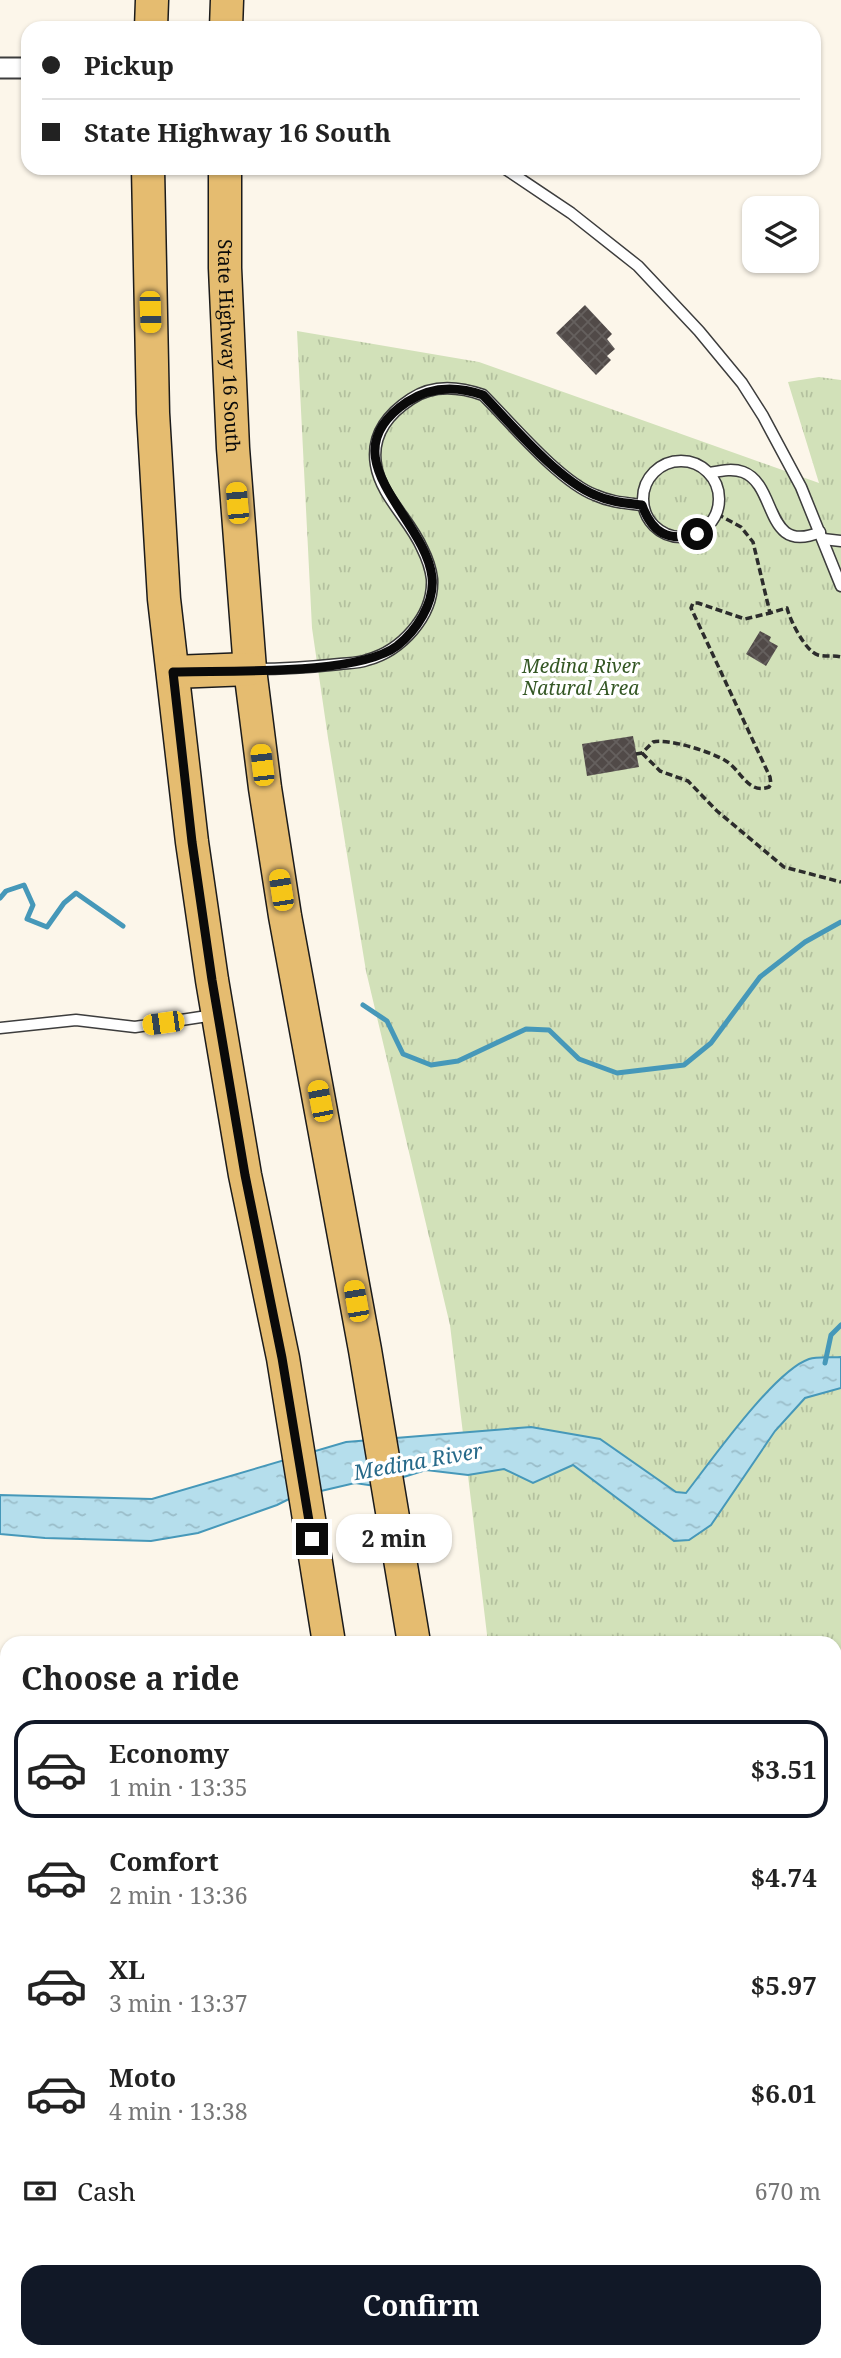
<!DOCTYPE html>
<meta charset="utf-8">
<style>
body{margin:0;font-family:"Noto Serif",serif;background:#f6f6f6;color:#222;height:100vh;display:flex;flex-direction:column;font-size:26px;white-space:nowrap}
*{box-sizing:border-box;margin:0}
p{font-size:23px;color:#767676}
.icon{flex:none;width:38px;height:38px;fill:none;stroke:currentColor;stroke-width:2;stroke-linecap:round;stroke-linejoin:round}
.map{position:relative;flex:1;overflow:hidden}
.details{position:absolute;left:0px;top:1636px;width:842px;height:723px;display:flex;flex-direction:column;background:#fff;border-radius:21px 21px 0 0;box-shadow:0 2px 5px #0004}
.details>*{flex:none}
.guide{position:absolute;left:21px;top:21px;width:800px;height:154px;border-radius:21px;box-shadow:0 2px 5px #0004;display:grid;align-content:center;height:154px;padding:0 21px;background:#fff}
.fabs{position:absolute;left:742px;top:196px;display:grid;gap:14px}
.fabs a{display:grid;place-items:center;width:77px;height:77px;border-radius:14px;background:#fff;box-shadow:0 2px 5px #0004;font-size:35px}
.end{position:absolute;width:32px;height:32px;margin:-16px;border:9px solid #0a0a0a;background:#fff;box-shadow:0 0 0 4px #fff}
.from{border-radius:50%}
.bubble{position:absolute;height:49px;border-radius:21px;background:#fff;box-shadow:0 2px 5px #0004;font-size:23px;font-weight:700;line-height:49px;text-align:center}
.car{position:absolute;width:21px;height:42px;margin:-21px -10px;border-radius:9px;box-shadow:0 0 5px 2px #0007;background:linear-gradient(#f5c518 24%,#345 0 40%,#f5c518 0 76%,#345 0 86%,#f5c518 0)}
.guide b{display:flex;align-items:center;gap:24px;height:66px;font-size:26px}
.guide b+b{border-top:2px solid #e0e0e0}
.guide i{width:18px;height:18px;background:#222}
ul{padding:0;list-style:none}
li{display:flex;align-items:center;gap:21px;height:98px;margin:0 14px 10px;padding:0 7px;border:4px solid transparent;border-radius:21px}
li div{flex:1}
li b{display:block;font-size:26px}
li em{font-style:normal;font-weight:700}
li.active{border-color:#111827}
li>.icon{width:63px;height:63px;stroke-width:1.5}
h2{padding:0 21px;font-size:32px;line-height:84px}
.pay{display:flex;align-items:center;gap:18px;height:77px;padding:0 21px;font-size:26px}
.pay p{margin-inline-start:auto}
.primary-button{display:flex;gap:14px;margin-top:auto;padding:14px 21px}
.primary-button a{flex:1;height:80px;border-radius:21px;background:#111827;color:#fff;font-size:28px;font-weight:700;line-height:80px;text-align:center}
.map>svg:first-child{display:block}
</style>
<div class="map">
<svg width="841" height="2358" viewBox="0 0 841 2358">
<defs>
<pattern id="park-tufts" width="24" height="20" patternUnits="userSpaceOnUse" patternTransform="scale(1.75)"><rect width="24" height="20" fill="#d2e1b9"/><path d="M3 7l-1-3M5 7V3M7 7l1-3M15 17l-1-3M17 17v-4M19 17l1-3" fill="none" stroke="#b3c09e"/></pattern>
<pattern id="water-ripples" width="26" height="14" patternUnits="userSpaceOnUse" patternTransform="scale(1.75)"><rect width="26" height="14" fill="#b5deec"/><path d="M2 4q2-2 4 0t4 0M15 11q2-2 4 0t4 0" fill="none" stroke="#9abdc9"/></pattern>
<pattern id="building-cross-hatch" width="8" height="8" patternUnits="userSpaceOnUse" patternTransform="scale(1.75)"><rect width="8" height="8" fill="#514a48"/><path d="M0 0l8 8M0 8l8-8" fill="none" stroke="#65605e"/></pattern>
</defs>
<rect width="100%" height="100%" fill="#fcf6ea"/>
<g fill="url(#park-tufts)">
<path d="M297,331L479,362L819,483L788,382L819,377L841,380V2134L835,2151V1643H488L450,1325L366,971L328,738L312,628Z"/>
<path d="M619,2352H760L757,2358H620Z"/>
</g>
<path fill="url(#water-ripples)" stroke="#4698b9" stroke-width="2" d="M841,1357V1388L805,1398L775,1431L711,1525L689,1540L674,1541L573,1465L533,1483L504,1469L468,1475L426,1470L375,1486L355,1483L291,1498L277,1505L198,1533L151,1541L45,1538L0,1534V1495L152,1499L346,1442L531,1427L600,1439L676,1492L686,1493C711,1461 774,1371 809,1359C818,1356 831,1358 841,1357Z"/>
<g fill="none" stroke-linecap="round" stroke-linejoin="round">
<g stroke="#4698b9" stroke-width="5">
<path d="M0,898L6,891L24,885L33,905L27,919L47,927L64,903L76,893L123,926"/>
<path d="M363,1005L387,1021L403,1054L431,1065L458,1061L526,1029L549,1030L579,1059L617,1073L684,1065L711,1043L760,977L805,942L841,922"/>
<path d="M825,1363L831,1335L841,1325"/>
</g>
</g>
<g fill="url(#building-cross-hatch)">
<path d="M585,305L612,334L607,339L615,349L607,356L611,360L596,375L556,333Z"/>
<path d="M760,631L771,637L769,641L778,646L766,666L746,654Z"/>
<path d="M633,736L639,767L587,776L582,744Z"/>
</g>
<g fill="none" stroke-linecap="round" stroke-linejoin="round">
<defs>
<g id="service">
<path d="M504,168L571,213L638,266L699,331L742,383L763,416L801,487L841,586"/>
<circle cx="681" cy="499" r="38"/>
<path d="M709,473C720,471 732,468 743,472C778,485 764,556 820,532"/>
<path d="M823,539L841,541"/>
<path d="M255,669C284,669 312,667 340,664C349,663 359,663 367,660C401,651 434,616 432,579C431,570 426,556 422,548C410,520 381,496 376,465C371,435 388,414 411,399C433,384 460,387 483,395C512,424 559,481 595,495C610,502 626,503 642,505"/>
<path d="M0,1028L76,1020L135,1027L214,1015"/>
<path d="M376,2352L377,2358"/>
</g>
<g id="minor">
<path d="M0,68H28"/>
<path d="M835,2227L841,2210"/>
<path d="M786,2358L788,2352"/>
</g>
<g id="primary">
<path d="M151,28L152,0"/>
<path d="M226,28L227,0"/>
<path d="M148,168L153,413L164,599L192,842L212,980L245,1175L283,1358L329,1643"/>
<path id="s1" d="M225,168V268L233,448L250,669L265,788L285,916L365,1350L414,1643"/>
<path d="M173,672L250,669"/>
<path d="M466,2352L468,2358"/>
<path d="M552,2352L553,2358"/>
</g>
</defs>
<use href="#service" stroke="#3d3d3d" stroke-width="13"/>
<use href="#minor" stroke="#3d3d3d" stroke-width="23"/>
<use href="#primary" stroke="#1b1b1b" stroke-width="35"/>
<g stroke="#2c2c2c" stroke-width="3.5" stroke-dasharray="7 3.5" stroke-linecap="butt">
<path d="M717,514L741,527L753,542L770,613L787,608C790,620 805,651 818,655C825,657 834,655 841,657"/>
<path d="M642,753L660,771L688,781L717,811L784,867L841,882"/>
<path d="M636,754L642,753L653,742C668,738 712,752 726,761C741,770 748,795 769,787L771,784L770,777L691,608L693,603H698L745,619L770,613"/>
</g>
<use href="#service" stroke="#fff" stroke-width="10"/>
<use href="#minor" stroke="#fff" stroke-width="19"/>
<use href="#primary" stroke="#e5bc70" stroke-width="32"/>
</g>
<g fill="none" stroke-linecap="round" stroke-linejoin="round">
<path stroke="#0a0a0a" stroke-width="9" d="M312,1539L282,1358L245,1175L212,980L192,842L173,672C226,670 357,676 397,646C416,631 435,603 432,577C425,516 325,457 407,402C431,386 457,386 483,395C511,424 559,481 595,495C610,502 626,503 642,505C652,533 668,542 697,534"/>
</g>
<g text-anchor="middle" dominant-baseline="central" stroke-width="7" stroke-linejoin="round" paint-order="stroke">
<g font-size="19" fill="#0a0a0a" stroke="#fff">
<text stroke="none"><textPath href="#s1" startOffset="178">State Highway 16 South</textPath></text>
</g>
<g font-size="19" font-style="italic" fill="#345724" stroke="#fff">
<text x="581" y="666">Medina River<tspan x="581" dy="22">Natural Area</tspan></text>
</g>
<g font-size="21" font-style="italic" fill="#266989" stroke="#fff">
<text transform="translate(418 1461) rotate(-10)">Medina River</text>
</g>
</g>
</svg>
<div class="fabs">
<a><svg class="icon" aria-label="layers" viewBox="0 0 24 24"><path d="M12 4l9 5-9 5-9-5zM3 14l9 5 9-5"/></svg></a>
</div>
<i class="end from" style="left:697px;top:534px"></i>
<i class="end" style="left:312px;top:1539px"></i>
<div class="bubble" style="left:336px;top:1514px;width:116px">2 min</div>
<i class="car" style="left:150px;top:312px;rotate:178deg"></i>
<i class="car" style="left:237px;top:503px;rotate:355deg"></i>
<i class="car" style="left:262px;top:765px;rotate:353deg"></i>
<i class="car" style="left:281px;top:890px;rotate:351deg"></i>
<i class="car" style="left:163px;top:1023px;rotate:262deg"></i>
<i class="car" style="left:320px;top:1101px;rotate:349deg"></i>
<i class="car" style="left:356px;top:1301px;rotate:350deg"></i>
<div class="guide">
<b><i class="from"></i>Pickup</b>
<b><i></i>State Highway 16 South</b>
</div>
<section class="details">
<h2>Choose a ride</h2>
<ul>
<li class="active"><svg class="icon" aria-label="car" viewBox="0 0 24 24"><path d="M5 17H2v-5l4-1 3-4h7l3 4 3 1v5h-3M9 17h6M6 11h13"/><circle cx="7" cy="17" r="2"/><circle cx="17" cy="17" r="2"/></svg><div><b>Economy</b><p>1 min · 13:35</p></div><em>$3.51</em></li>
<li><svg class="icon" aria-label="car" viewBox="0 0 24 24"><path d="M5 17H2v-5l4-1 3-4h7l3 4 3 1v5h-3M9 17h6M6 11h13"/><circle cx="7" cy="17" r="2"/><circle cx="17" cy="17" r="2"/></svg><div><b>Comfort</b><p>2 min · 13:36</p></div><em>$4.74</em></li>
<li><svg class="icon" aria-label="car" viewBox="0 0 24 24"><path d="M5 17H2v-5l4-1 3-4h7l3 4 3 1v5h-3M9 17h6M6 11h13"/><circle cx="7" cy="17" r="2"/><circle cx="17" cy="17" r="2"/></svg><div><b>XL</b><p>3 min · 13:37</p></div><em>$5.97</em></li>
<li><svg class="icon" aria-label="car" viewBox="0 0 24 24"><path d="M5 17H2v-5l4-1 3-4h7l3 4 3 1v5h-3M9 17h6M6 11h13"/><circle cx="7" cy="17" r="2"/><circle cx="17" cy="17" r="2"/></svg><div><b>Moto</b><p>4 min · 13:38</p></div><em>$6.01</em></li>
</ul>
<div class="pay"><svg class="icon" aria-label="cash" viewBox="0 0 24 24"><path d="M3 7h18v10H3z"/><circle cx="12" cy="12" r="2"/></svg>Cash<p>670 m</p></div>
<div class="primary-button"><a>Confirm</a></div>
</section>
</div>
